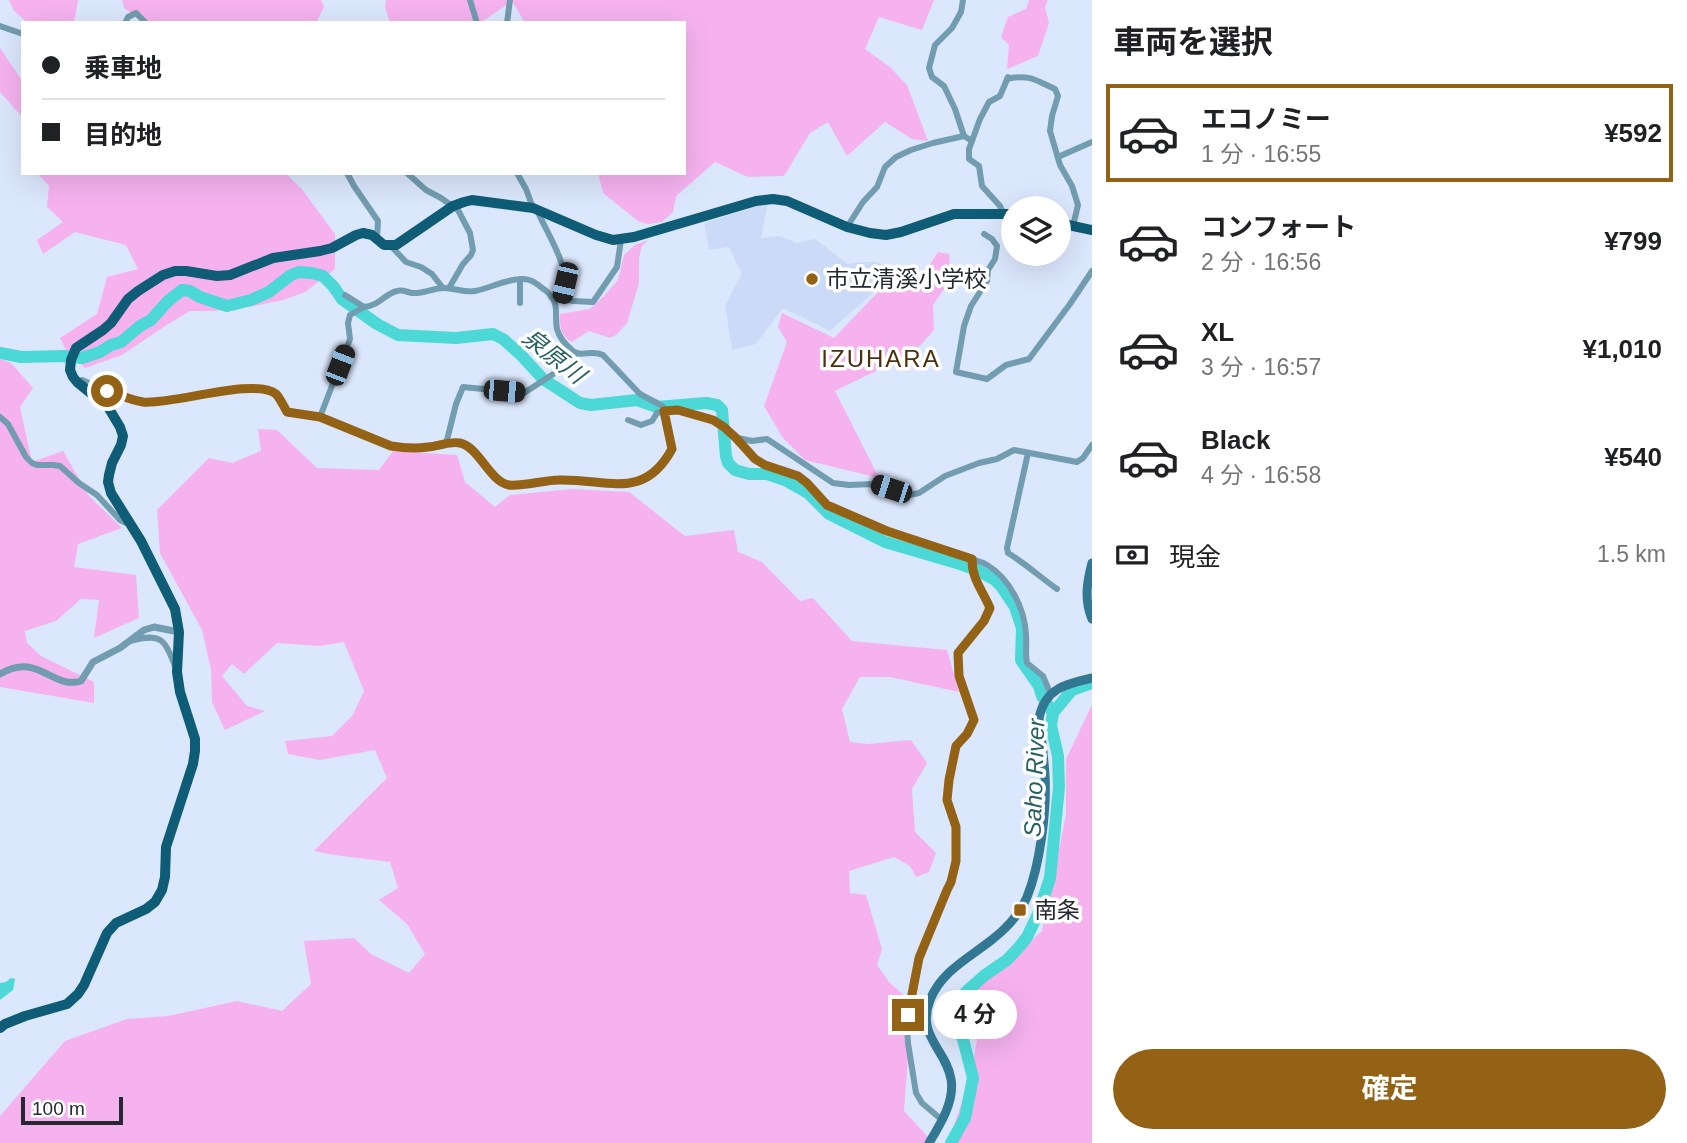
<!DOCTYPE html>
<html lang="ja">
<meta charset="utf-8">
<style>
body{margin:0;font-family:Arial,"Noto Sans JP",sans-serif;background:#f6f6f6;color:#202124;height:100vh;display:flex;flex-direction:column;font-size:26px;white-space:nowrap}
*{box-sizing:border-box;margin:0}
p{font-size:23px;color:#757577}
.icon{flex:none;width:38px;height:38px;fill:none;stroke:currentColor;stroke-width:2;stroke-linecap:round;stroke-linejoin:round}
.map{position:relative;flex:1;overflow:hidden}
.panel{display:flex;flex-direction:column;background:#fff;width:595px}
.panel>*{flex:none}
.top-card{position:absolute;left:21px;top:21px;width:665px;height:154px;border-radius:0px;box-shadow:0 7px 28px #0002;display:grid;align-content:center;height:154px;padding:0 21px;background:#fff}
.fabs{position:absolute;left:1001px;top:196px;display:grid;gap:14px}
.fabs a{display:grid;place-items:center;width:70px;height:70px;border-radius:50%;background:#fff;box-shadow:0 7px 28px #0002;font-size:35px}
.scale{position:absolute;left:21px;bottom:18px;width:102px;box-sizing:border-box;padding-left:7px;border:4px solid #242830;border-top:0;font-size:19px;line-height:24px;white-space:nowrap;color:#242830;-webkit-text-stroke:5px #fff;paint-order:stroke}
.end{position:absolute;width:32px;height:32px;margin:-16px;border:9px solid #946214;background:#fff;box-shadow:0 0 0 4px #fff}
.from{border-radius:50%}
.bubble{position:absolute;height:49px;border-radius:24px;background:#fff;box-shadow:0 7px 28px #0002;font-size:23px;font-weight:700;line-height:49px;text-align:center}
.car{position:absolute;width:21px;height:42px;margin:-21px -10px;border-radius:9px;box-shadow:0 0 5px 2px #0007;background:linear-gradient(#222 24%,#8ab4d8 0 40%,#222 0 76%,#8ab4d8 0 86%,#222 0)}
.top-card b{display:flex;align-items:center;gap:24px;height:66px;font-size:26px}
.top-card b+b{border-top:2px solid #e0e0e0}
.top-card i{width:18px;height:18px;background:#202124}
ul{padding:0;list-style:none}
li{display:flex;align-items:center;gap:21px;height:98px;margin:0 14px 10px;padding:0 7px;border:4px solid transparent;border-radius:0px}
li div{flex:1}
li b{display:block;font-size:26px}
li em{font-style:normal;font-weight:700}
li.current{border-color:#946214}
li>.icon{width:63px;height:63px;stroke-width:1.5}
h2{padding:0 21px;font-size:32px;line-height:84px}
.pay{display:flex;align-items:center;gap:18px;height:77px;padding:0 21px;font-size:26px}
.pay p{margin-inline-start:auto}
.cta{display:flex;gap:14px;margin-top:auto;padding:14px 21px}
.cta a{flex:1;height:80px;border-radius:42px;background:#946214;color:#fff;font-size:28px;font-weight:700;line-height:80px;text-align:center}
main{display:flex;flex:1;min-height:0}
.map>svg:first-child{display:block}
</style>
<main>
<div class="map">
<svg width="1092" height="1143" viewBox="0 0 1092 1143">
<rect width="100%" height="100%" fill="#dbe7fd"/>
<path fill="#cbdbf7" d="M768,203L761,238L779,236L797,243L815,239L848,264L864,262H876L888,267L883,284L830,331L783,308L756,344L732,350L725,305L742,274L729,247L709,250L704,223Z"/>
<g fill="#f5b2ef">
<path d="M9,0H78L74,23H28L14,11Z"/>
<path d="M122,0H321L324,7L316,23H146L124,8Z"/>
<path d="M386,0H934L922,30L879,17L865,49L890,67L907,85L928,141L912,139L885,122L847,156L828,122L810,133L784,176L748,177L715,162L676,196L673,212L662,222L648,224L638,221L603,193L598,173H684V23H525L512,1L480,23H390L385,7Z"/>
<path d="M1029,0H1048L1045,7L1049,23L1038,56L1007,69L1009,45L1001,37L1008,17L1026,9Z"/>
<path d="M0,48L23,82V118L0,92Z"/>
<path d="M37,173H285L301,188L335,234V269L305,292L283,300L254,306L215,311H190L165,326L122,355L85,368L66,350L60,338L97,314L107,277L138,269L126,245L75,232L43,254L37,240L63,222L47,207L49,186Z"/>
<path d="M648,240L642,246L639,258V283L627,323L616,335L610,338L589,331L572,342C560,335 560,327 560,314L590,309L604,296L618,280L624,255L635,245Z"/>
<path d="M938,252L949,254L951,279L933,305L934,330L916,350V364L884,367L835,391L879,478L805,460L783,438L764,406L787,342L778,327L782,313L834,338L880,290L894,292L924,274Z"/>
<path d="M0,359L11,363L33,388L20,407L32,462L63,451L89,496L122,528L78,544L74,567L136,575L139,618L94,638L99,600L81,599L56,621L25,631L27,643L41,656L94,682V703L0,687Z"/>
<path d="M258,429L277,430L317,468L379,470L393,451L457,455L465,482L495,507L510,495L573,489L629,492L685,536L734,530L738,552L762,562L800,601L813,598L852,641L947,650L959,692L890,677H860L842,709L850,742L868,744L911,740L927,763L912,789L915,832L936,853L929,872L916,877L910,866L894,857L849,871L850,893L866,895L882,949L877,965L889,982L907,998L908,1058L904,1111L928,1137L924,1143H0V1116L65,1041L127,1019L168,1016L237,1001L282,1011L311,984L304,941L354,938L371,954L409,973L425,954L407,924L379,900L398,888L390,862L334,855L314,851L387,778L375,750L320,760L288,754L285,741L332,736L353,715L364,691L344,642L320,646L277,643L244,674L232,664L222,676L247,706L265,711L225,730L212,702L211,669L202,630L160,553L157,510L209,458L232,463L261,451Z"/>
<path d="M1092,705V1143H948L970,1078L978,1035L963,1001L1042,931L1066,815V759Z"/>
</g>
<path fill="#4bd8d6" d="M11,978L15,979L13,990L0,1000V983L6,982Z"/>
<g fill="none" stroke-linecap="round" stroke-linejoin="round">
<g stroke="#4bd8d6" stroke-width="12">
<path d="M0,353L21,357L65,356L82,358L100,352L111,345L121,342L140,326L151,320L168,301L182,290L190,291L200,297L227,306L251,300L269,292L291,275L299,272L312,273L323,276L333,286L342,299L377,324L398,335L456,338L493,334L503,339L521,355L543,379L580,403L591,405L637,400L657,407L706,403L717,405L722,410L726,456L728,463L735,470L749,474H767L785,480L808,493L829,514L885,542L960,564L977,570L995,580L1001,586L1015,607L1022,628L1021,660L1039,686L1042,696L1053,713"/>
<path d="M951,1143L965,1118L973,1078L963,1039L951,1020L952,1011L957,1002L968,990L985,975L1007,960L1020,946L1027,937L1038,914L1050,878L1059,787L1058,756L1051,725L1053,713L1072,690L1092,683"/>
</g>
<g stroke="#729caf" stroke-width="6">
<path d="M470,0L477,23"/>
<path d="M963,0L961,12L952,28L935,45L929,68L932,77L944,86L955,109L964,136L972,141L969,149V159L979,166L982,186L1000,206L1003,213"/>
<path d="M125,23L128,17L136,13L146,23"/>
<path d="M507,23L510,0"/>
<path d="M0,26L23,34"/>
<path d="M1007,79C1030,74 1035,80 1055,89L1058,96L1052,116L1050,131L1060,165L1072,186L1078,205L1073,226"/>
<path d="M972,141L980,119L989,102L1000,96L1008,77"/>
<path d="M1058,157L1092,142"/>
<path d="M347,173L354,186L378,221L377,239"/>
<path d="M407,173L426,190L441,198L458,210L470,233L473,250L471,255L463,264L449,288"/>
<path d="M517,173L526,189L533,208"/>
<path d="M537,210C545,229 566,262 565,282C565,287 563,293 562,299"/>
<path d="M847,227L863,202L877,187L885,167L896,157L911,150L933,143L964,136"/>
<path d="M984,234L992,239L997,246L995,259L988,270L987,281L971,306L964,326L956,372L987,379L1006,365L1029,359L1070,304L1092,271"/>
<path d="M391,246L406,262L421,267L432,274L443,288"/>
<path d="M551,297L573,301L593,302L617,267L621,240"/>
<path d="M520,303V279"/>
<path d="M77,382L82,380C100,388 124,399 143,402C173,405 255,377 276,394C280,398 284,407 287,412L320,417L391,446C403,448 415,449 428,447C439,446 450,441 460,443C479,447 489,481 509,485C519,487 546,480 558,480C607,478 643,502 672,448L663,407C656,401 647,399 639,393L603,355C591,349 582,358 573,351C567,346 559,337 557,329C554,313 561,303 545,290C538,285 531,278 522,279C505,279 491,288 475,291C466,293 454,288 444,288C433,288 423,294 412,293C406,292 403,289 397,291C384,294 381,305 364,307L345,295"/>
<path d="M0,417L8,424L26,457L32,463L37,465H53L60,466L79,483L97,495L120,520L126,523L129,521"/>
<path d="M320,417L350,339L348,323L350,315L364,307"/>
<path d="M628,420L641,425L652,421L657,413L669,410H678L713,420L724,427L736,438L755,459L765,465L798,476L807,483L827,505L887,531L972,559C972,580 982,589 990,608L984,621L958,653L959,676L974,720L967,735L955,746L949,780L947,800L956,827V861L952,882L947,890L919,959L908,1015L907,1025L908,1043L916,1093L922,1103L942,1120"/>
<path d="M738,438L752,441L767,439L833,483L849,485L873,484L909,495L919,493L945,476L979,463L997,459L1014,450L1077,462L1083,458L1092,445"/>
<path d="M446,444L456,404L463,387L524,393L564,367L576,353"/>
<path d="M1028,453L1007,548L1008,553C1026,564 1040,577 1057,589"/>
<path d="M972,559C977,561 983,562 987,565C1010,578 1025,610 1026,635C1027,645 1025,653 1027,663L1043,676L1051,695"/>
<path d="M130,641C161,633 164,638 175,666"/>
</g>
<path stroke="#729caf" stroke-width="7" d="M0,674C38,651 52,690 81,681L93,662L120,648L144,630L154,627L179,632"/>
<g stroke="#337893" stroke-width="9">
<path d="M1092,563C1087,582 1084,600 1092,619"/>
<path d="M929,1143C940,1125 955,1101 951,1079C946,1049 916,1036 930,1000C942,970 971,957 994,938C1008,927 1020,913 1027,897C1040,865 1047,810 1045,776C1044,757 1041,737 1039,718C1045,688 1066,684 1092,678"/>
</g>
<g stroke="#0f5c76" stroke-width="10">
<path d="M1059,223L1092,230"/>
<path d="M0,1028L5,1024L25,1016L67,1004L78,994L84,985L107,933L116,923L146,909L155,902L162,890L165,877L166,847L193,764L195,751V739L180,692L177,672L179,632L175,609L141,541L111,493L108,482L109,475L112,463L121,445L123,436L120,427L108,407L77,382L73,377L70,370L71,360L76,348L103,330L111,323L128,299L138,291L163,275L175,271H186L217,276L230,275L273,258L320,251L332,248L356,235L363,233L372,235L384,245H396L453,206L464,202L472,200L533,208L596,235L613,240L634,237L756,201L773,199L787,201L847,227L870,233L886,235L901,232L954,214H1013"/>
</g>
</g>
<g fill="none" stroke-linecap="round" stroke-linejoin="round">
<path stroke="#946214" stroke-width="9" d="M107,391C118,394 131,400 143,402C173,405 255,377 276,394C280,398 284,407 287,412L320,417L391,446C403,448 415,449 428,447C439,446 450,441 460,443C479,447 489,481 509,485C519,487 546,480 558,480C607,478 643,502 672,449L664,411L678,410L713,420L724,427L736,438L755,459L765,465L798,476L807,483L827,505L887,531L972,559C972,580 982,589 990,608L984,621L958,653L959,676L974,720L967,734L956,746L949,780L947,800L956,827V861L951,882L947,890L919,958L908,1015"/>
</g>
<g fill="#946214" stroke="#fff" stroke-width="2.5">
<circle cx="812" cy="279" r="7"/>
<rect x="1013" y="903" width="14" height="14" rx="3.5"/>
</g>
<g text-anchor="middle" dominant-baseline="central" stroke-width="7" stroke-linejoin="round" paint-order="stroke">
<g font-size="23" fill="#242830" stroke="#fff" text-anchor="start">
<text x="826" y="279">市立清溪小学校</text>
<text x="1034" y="910">南条</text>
</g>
<g font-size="24" font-style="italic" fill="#26605f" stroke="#fff">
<text transform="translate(554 356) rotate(38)">泉原川</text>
<text transform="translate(1034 778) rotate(-88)">Saho River</text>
</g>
<g font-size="24" letter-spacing="2" fill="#49300e" stroke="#fff">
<text x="881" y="358">IZUHARA</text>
</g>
</g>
</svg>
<div class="fabs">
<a><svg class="icon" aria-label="layers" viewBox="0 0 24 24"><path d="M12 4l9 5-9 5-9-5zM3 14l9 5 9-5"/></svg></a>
</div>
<div class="scale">100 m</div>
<i class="end from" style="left:107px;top:391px"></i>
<i class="end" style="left:908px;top:1015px"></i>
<div class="bubble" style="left:933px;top:990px;width:84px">4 分</div>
<i class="car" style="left:565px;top:283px;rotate:193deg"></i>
<i class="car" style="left:340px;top:365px;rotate:21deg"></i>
<i class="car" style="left:504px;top:391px;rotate:95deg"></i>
<i class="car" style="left:891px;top:489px;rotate:288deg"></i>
<div class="top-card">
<b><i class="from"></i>乗車地</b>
<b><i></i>目的地</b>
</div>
</div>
<section class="panel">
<h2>車両を選択</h2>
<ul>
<li class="current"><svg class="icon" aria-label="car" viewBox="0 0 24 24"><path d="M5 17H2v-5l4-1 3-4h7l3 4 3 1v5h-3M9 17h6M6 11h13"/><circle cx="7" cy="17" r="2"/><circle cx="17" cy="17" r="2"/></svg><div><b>エコノミー</b><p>1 分 · 16:55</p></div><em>¥592</em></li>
<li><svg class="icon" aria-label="car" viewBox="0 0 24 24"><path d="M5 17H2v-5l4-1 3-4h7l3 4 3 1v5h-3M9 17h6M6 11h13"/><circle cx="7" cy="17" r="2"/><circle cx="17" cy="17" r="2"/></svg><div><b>コンフォート</b><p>2 分 · 16:56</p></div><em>¥799</em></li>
<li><svg class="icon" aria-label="car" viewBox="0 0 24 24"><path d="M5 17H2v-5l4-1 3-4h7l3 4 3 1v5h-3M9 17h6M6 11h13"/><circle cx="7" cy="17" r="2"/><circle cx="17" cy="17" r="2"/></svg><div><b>XL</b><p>3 分 · 16:57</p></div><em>¥1,010</em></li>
<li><svg class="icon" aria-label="car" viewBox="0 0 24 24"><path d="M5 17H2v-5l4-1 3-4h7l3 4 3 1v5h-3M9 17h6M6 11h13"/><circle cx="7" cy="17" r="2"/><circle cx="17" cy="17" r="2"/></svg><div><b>Black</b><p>4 分 · 16:58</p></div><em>¥540</em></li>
</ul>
<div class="pay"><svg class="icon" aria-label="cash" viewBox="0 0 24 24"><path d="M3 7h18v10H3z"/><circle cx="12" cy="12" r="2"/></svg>現金<p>1.5 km</p></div>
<div class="cta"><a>確定</a></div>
</section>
</main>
